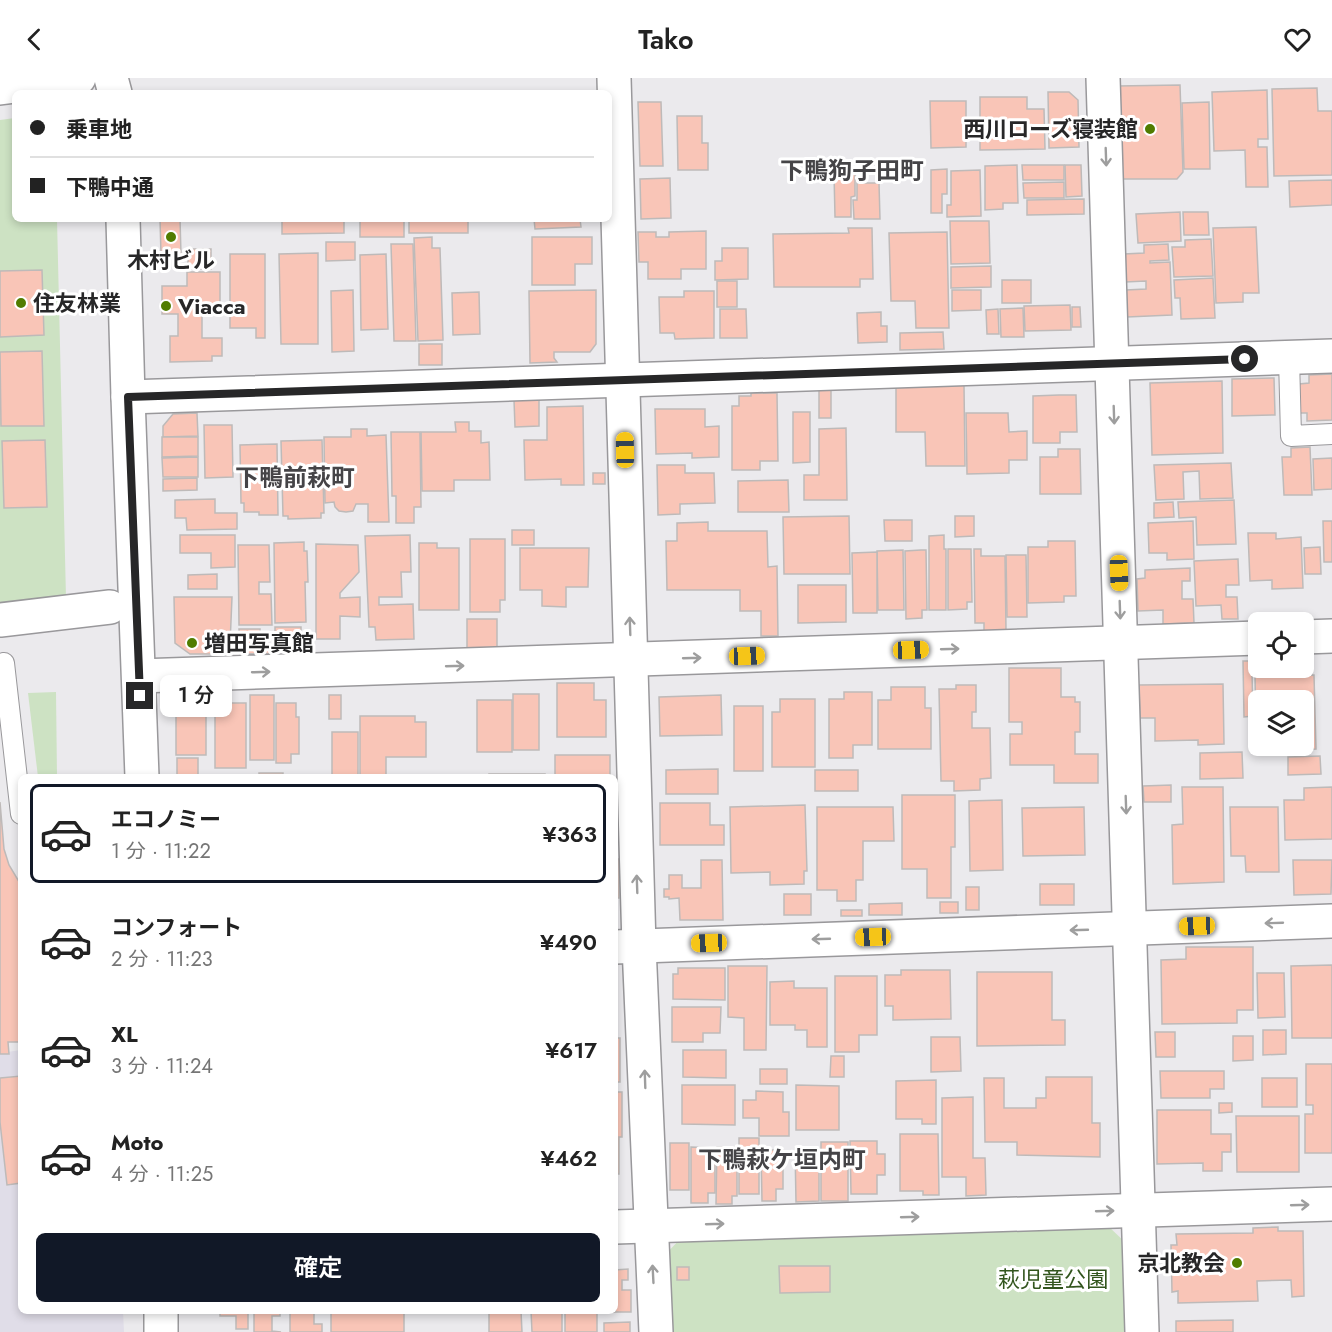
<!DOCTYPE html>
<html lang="ja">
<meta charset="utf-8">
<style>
body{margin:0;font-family:Jost,"Noto Sans JP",sans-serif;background:#f2f2f2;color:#222;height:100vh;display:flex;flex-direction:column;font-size:22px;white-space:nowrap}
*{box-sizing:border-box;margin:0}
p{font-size:20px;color:#767676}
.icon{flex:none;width:33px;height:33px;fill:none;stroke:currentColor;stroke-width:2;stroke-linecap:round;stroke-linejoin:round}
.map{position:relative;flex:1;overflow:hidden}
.sheet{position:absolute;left:18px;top:696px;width:600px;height:540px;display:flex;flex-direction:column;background:#fff;border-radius:9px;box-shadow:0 3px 9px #0003}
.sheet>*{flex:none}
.hud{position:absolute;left:12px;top:12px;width:600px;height:132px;border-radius:9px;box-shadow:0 3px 9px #0003;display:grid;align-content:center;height:132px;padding:0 18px;background:#fff}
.controls{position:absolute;left:1248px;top:534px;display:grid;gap:12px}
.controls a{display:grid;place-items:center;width:66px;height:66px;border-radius:9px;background:#fff;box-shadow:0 3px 9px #0003;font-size:30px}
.end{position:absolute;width:27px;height:27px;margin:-14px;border:8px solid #272728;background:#fff;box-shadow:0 0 0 3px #fff}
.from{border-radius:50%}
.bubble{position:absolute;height:42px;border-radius:9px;background:#fff;box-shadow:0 3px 9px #0003;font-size:20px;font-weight:600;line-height:42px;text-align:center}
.car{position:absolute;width:18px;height:36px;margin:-18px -9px;border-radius:8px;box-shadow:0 0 4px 2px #0007;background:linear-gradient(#f5c518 24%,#345 0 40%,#f5c518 0 76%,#345 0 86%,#f5c518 0)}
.hud b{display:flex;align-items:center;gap:21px;height:57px;font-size:22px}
.hud b+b{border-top:2px solid #e0e0e0}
.hud i{width:15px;height:15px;background:#222}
ul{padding:10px 0 0;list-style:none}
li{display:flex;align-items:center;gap:18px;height:99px;margin:0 12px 9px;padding:0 6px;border:3px solid transparent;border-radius:9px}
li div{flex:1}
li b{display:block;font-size:22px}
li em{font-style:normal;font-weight:600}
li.selected{border-color:#111827}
li>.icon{width:54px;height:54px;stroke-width:1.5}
.action{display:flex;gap:12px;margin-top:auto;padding:12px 18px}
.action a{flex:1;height:69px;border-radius:9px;background:#111827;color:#fff;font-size:24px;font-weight:600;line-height:69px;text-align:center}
header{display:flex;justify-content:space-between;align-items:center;height:78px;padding:0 18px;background:#fff;font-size:27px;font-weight:600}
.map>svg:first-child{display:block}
</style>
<header><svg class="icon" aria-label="back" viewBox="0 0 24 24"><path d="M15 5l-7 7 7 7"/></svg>Tako<svg class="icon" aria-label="heart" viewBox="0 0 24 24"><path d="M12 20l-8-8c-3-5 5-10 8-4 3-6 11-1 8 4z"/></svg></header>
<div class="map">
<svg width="1332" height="1254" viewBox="0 0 1332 1254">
<rect width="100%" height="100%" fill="#ebeaed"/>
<path fill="#e0dde8" d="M21,972V1233H123L124,1254H0V975Z"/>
<g fill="#cde2c3">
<path d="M15,40V141H57L66,520L0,527V42Z"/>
<path d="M56,614L57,699H38L28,615Z"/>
<path d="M1107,1147L1128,1167V1254H666L663,1179L684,1157Z"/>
</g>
<g fill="#f9c5b7" stroke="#bebab9" stroke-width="1.5">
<path d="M1180,7L1183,94L1177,101H1119L1117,8Z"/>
<path d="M1317,10L1318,33H1332V97L1274,98L1272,11Z"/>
<path d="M1267,12L1268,61H1258V69H1267L1268,109H1246L1245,72L1214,73L1212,14Z"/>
<path d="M1048,14H1069L1078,22L1079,69L1049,70Z"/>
<path d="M980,19H1027V31H1044L1045,71L980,72Z"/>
<path d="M930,23H966V69L931,70Z"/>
<path d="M638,24H661L663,88H640Z"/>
<path d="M1209,24L1210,91H1184L1182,25Z"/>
<path d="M677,38H702V65H708V92H678Z"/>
<path d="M1017,87L1018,125H1003V131L985,132V88Z"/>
<path d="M1022,87H1064V102H1023Z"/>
<path d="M1065,87H1081L1082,118L1066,119Z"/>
<path d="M947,91V116H942V135H931V92Z"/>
<path d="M980,92L981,138L947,139V127H951V93Z"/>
<path d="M855,94V118L851,119V139H835L834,95Z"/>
<path d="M670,100L671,140L641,141L640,101Z"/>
<path d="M1332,102V127L1290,129L1289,103Z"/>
<path d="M1064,104V120H1024L1023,105Z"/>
<path d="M857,105H879L880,141H854L853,122H857Z"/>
<path d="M1084,121V136L1027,137V122Z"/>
<path d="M1180,134L1181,163L1138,165L1136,136Z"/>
<path d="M1183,134H1208L1209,157H1184Z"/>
<path d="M160,141H180L181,176L161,177Z"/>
<path d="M282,141H344V155L282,156Z"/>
<rect x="409" y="141" width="59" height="14"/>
<path d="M534,141H580L581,149L535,151Z"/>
<path d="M404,142V159H360V143Z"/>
<path d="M950,143H989L990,185L951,186Z"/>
<path d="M1256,149L1259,215H1243V224L1216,225L1213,150Z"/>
<path d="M848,150H872L873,201H860V209H774L773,156L849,155Z"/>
<path d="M706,153V191H681V201H648V184H639L638,154H656V159H669V154Z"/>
<path d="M947,154L949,250H916L915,223H891L889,155Z"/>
<path d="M432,159V170H440L443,262L418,263L414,160Z"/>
<path d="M532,159H592V186H575V207H532Z"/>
<path d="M1211,161L1213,198L1174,199L1172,169H1185V162Z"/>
<path d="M326,164H355V182L326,183Z"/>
<path d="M391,166H413L416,263H394Z"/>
<path d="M1168,166L1169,182L1150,183V185L1170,184L1172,237L1127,239L1126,212L1146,211V203L1125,204L1124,176L1144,175V167Z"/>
<path d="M722,170H748V201L715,202V183H722Z"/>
<rect x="188" y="171" width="23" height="20"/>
<path d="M318,175V266H281L279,176Z"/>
<path d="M230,176H265V260H256V250H230Z"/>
<path d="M386,176L388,251L361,252L360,177Z"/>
<path d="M991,188V209L951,210V189Z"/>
<path d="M42,192L44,257L0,259V193Z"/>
<path d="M187,194H220V233H202V260H222V278H212V283L170,284V258H178V236H162V208H187Z"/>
<path d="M1213,200L1215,240L1181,241L1180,220H1175L1174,202Z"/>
<rect x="1002" y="202" width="29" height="23"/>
<rect x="717" y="203" width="20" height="26"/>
<path d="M353,212L354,273L332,274L331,213Z"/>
<path d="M596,212V266L590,274H554V280L557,284L530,285L529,213Z"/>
<path d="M952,212H981V232L952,233Z"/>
<path d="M684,213H714V260L675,261L674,255H660L659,219H684Z"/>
<path d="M479,214L480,256L453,257L452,215Z"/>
<path d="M1070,227L1071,252L1025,253L1024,228Z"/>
<path d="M1072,229H1080L1081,249H1072Z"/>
<path d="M1023,230L1024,259H1001L1000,231Z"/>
<path d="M720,231H746L747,260H720Z"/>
<path d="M998,231L999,256H987L986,232Z"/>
<path d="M881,234V248H887V264L858,265L857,235Z"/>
<path d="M943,254L944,271L900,272V255Z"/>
<rect x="419" y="266" width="23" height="21"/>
<path d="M42,273L44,348H1L0,274Z"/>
<path d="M1332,296V342L1307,343V335H1300L1299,306L1309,305V297Z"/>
<path d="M1274,300L1275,337L1232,338V301Z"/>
<path d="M1222,303L1223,375L1152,377L1150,305Z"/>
<path d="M964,307L965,388H926L925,354H896V308Z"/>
<rect x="819" y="312" width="12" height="28"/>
<path d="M751,315H777L778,383H760V392H732V328H739V318H751Z"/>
<path d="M1059,317H1076L1077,354H1060V365H1033V318Z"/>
<path d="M539,321V348L515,349L514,322Z"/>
<path d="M583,328L584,407H561V401L525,402L524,362H547V329Z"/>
<path d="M655,331H705V349L719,348V379L692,380V375L656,376Z"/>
<path d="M793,334H810V384L793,385Z"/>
<path d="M197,335L198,358L163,359V348L173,336Z"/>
<path d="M966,335H1008L1009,354L1027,353V382H1009V395L967,396Z"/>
<path d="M455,344H469V353H481V365L489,364L490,402H454V413H422L421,354H456Z"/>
<path d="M204,347H232L233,399L205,400Z"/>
<path d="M846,350L847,422H804V397H819V351Z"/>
<path d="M351,351H367V358L386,357L389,444H368V426H356L353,433L346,434L339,433L335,429L334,424L325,425L324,359H351Z"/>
<path d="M391,354H420L421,429H414V445H396V418H392Z"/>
<path d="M162,359H198V378L162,379Z"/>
<path d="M45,362L47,429L4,430L2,363Z"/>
<path d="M322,362L324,435H321V440L288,441V438H283L281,363Z"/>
<path d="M277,366L278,437H259V434H244V425H241L240,367Z"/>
<path d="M1310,369L1312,417H1284L1282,379H1291V370Z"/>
<path d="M1058,371H1080L1081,416H1040V379H1058Z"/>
<path d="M198,379V399H163L162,380Z"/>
<path d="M1332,380V411L1314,412L1313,381Z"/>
<path d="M1231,385L1233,420L1200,421L1199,393L1183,394L1184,421L1156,422L1154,387Z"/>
<path d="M657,387H685V395H714L715,425L680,426V436L658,437Z"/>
<rect x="593" y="395" width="12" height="11"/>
<path d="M197,400V412L163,413V401Z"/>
<path d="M788,402L789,434H738V403Z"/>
<path d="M215,421V435H237V451L187,452L186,440H175V422Z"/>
<path d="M1234,422L1236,466L1197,467L1196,439L1179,440L1178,424Z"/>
<path d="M1173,424L1174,439L1154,440V425Z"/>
<path d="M849,438L850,496H784L783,439Z"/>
<path d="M955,438H974V458L955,459Z"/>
<path d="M884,442H912V463H885Z"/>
<path d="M1193,443L1194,481L1167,482V475H1149L1148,445Z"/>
<path d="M1323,443H1332V484H1324Z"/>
<path d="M708,444V453H767L768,489L777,488L778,558H761V533H740V512H667L666,463H677V445Z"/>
<rect x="512" y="452" width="22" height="15"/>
<path d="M1248,455H1276V461L1301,459L1303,510L1272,511V502L1250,503Z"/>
<path d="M180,457H235V489L211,490V475H180Z"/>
<path d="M410,457L411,494H401L402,519H379V527L413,526L414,561L376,562L375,549H369L365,458Z"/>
<path d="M944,457V471H946V532H929V458Z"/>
<path d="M470,461H505V522H500V534H470Z"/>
<path d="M1048,463H1075L1076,518H1064V524L1028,525V469H1048Z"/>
<path d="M304,464V473H307L308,504H305L306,544L275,545L274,465Z"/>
<path d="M419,465H437V470H459V532H419Z"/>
<path d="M316,466L358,467L359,494L340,515V520L360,519V539L340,538V561H316Z"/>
<path d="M238,467H269L270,504H259V516H271L272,547H239Z"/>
<path d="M1320,469L1321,496H1305L1304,470Z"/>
<path d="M520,470H589L588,509H566V529L542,528V512H520Z"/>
<path d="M948,471H971L972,524H967V531L948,532Z"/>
<path d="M974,471H981V478H1005L1006,552L984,553V545H975Z"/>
<path d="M903,472L904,532H878L877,473Z"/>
<path d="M921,472H926L927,532H922V540L906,541L905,473Z"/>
<path d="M877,474V535H853L852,475Z"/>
<path d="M1006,477H1026L1027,539H1007Z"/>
<path d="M1238,481L1239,507H1226V519H1237L1238,541H1222L1221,527L1196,528L1194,483Z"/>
<path d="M1190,490V503H1182V521H1193L1194,545L1163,546V532L1138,533L1137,501L1145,500V492Z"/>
<path d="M217,496V511H188V497Z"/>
<path d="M798,507H846V544L798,545Z"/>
<path d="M174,519H232L230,567L217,576H190L175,565Z"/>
<rect x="467" y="541" width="30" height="30"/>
<path d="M275,549H301V566H309V575L240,576L239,551H260V569L275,568Z"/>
<path d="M1243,583H1256V595H1252L1253,638L1244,639Z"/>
<path d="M1009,590H1061V619H1075V624H1080V654H1075V676H1098V705H1054V687H1010V656H1022V644H1009Z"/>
<path d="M1314,597L1316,671L1297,672V668H1304V622H1258V652H1256L1255,598Z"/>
<path d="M557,605H594V622H606V659H557Z"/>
<path d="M1223,606L1224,666L1198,667V662L1155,663V640H1140L1139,607Z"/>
<path d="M956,607H976V634H972V650H990L991,700L980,701V712L954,713V703H941L939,611H956Z"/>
<path d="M891,609H925V630H931V671H878V622H891Z"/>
<path d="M844,614H872V667H853V680H829V621H844Z"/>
<rect x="513" y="616" width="26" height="56"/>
<rect x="250" y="617" width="24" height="65"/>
<rect x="329" y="617" width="12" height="24"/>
<path d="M721,617L722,657L660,658L659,619Z"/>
<path d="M780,621H815V689H772V634H780Z"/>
<rect x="477" y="622" width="35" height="52"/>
<path d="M185,624H206V677H176V636H185Z"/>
<rect x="215" y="625" width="31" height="65"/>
<path d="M276,625H296V639H299V676H291V685H276Z"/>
<rect x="734" y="628" width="29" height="65"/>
<path d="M360,638H415V644H426V679H386V699H360Z"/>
<rect x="332" y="654" width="26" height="45"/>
<path d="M1242,674L1243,700L1200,701V675Z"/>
<rect x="555" y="677" width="55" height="22"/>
<path d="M1320,678L1321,696L1288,697V679Z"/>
<rect x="177" y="680" width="21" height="17"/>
<path d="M718,691V716H666V692Z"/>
<rect x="815" y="692" width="43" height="21"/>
<path d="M259,695H283V697H305V699H259Z"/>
<rect x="489" y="696" width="56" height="3"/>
<path d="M1171,707V724H1144L1143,708Z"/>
<path d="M1182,709H1223L1224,804L1173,806L1172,747L1183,746Z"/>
<path d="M1332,709V761L1285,762L1284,722H1304V710Z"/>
<path d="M902,717H955V769H951V820H927V791H902Z"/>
<path d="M1002,722L1003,792L970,793L969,723Z"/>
<path d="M0,724L4,771L9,787L21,807V964H8L9,976H0Z"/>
<path d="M660,725H710V747H724V767H660Z"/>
<path d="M805,727L807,793H804V806L770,807V794L731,795L730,729Z"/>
<path d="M817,729H893L894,763H863V802H856V823H837V812H817Z"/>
<path d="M1084,729L1085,777L1023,778L1022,730Z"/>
<path d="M1230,729H1278L1279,794H1246L1245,778H1231Z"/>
<rect x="615" y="781" width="4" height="39"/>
<path d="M701,782H722L723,842H680L679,820L669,821V819H664V811H669V797H682V810H701Z"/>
<path d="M1293,782H1332L1331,816L1294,817Z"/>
<rect x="1040" y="806" width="34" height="21"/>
<rect x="966" y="809" width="13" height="23"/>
<rect x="784" y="816" width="27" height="21"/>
<rect x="940" y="824" width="18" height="11"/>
<path d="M902,825V837H869V826Z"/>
<rect x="841" y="832" width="21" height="6"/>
<path d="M1186,869H1253V932H1237V945L1162,946L1161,882L1186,881Z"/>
<path d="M1332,887V960H1292L1291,888Z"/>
<path d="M728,888H767L766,972H744V940L728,939Z"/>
<path d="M678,890H725V922L673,921V896H678Z"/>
<path d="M901,892H950L951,941L893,942V928H885V897H901Z"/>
<path d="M977,894H1052V942H1065V967L977,968Z"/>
<path d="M1257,895H1284L1285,939L1258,940Z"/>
<path d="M835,898H877V957H859V974H835Z"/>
<path d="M794,903V910H827V969H807V952H795V947H770V904Z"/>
<path d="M672,929H721L720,955H703V964H672Z"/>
<path d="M1263,952H1286V976L1263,977Z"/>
<path d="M1155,954H1175V979H1156Z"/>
<path d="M1233,958H1253V982L1233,983Z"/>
<path d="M931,959H960L961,993L931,994Z"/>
<rect x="615" y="960" width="5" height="44"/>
<path d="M683,972H726V1000L683,999Z"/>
<path d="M831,978H844V999H830Z"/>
<path d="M1306,986H1332V1075H1305V1036H1313V1027H1306Z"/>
<rect x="760" y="991" width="27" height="15"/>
<path d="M1160,993H1224V1011H1210V1020H1161Z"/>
<path d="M21,998V1105L7,1107L0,1044V1000Z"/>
<path d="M1046,999H1092V1045H1100V1079L1017,1077V1064H985L984,1000H1004V1030H1036V1020H1046Z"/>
<rect x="1262" y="1000" width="35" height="29"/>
<path d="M936,1002V1046H922V1041H896V1003Z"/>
<path d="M682,1007H735V1047L682,1046Z"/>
<path d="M796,1007L839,1008V1052H796Z"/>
<path d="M756,1013L783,1014V1034H789V1058H759V1040H743V1022H756Z"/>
<path d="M615,1014H622V1059H619V1096H615Z"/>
<path d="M973,1019V1080H985L986,1117L966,1118V1099H942V1020Z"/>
<path d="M1219,1025H1232V1034L1219,1035Z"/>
<path d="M1157,1032H1211V1056H1231V1074H1222V1093H1203V1085L1157,1086Z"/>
<path d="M1236,1038H1299V1094H1237Z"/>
<path d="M900,1056H938L939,1117H923V1113H900Z"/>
<rect x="739" y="1060" width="20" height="56"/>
<path d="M850,1063H877V1076H885V1097H877V1116H851Z"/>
<rect x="821" y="1064" width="27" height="59"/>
<rect x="670" y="1065" width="19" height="47"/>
<path d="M691,1069L715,1070V1115H708V1125H691Z"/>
<path d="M717,1069H737V1118H732V1126H716Z"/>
<path d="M795,1070H819V1123L796,1124Z"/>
<path d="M761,1072H783V1111H776V1123H762Z"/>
<path d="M1278,1149V1153H1303L1304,1218L1292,1219L1291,1202L1257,1203L1258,1223L1178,1225V1213L1172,1214L1171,1167H1177L1176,1156L1253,1155V1150Z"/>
<path d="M779,1188H830V1214L780,1215Z"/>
<rect x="677" y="1189" width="12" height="13"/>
<path d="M628,1191V1202H622V1212H631V1234H600V1233H615V1192Z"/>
<path d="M220,1233H248V1251H236V1238H220Z"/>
<path d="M254,1233H280V1238H272V1253L281,1254H254Z"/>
<path d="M290,1233H314V1246H322V1254H290Z"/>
<rect x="331" y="1233" width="73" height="21"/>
<path d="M489,1233H521L522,1254H489Z"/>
<path d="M531,1233H562V1254H532Z"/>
<rect x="565" y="1233" width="32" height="21"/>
<path d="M1233,1242V1254H1176V1243Z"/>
<path d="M630,1244V1254H604V1245Z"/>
</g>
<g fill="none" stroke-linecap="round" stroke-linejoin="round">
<defs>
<g id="lane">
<path d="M1289,280L1291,358L1332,356"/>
<path d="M4,585L21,736"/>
</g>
<g id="street">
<path d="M614,0L639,868L656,1254"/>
<path d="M1103,0L1142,1254"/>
<path d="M128,319L1332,278"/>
<path d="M0,542L110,529"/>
<path d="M1304,559L1332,558"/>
<path d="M139,598L1258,560"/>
<path d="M615,869L1332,843"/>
<path d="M615,1149L1332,1126"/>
</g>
<g id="secondary">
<path d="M111,0L115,15"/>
<path d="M0,10L79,0"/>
<path d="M123,141L128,319L142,699"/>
<path d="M161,1233V1254"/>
</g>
</defs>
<use href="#lane" stroke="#99989b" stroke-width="22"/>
<use href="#street" stroke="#99989b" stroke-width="36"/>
<use href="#secondary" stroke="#99989b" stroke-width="36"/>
<use href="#lane" stroke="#fff" stroke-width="20"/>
<use href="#street" stroke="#fff" stroke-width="33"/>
<use href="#secondary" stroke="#fff" stroke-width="33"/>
</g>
<defs><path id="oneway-shaft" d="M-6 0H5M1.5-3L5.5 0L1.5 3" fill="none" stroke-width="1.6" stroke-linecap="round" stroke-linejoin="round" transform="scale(1.5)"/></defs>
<g stroke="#9e9e9e">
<use href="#oneway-shaft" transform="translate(1106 79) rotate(88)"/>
<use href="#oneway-shaft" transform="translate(1114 337) rotate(88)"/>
<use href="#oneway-shaft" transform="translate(1120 532) rotate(88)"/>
<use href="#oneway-shaft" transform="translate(630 548) rotate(-92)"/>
<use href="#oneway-shaft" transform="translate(950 571) rotate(-2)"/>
<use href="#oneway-shaft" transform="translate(692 580) rotate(-2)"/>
<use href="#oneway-shaft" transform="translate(455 588) rotate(-2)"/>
<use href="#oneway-shaft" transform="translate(261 594) rotate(-2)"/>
<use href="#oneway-shaft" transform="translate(1126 727) rotate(88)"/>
<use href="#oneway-shaft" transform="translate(637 806) rotate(-92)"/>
<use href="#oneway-shaft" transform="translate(1274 845) rotate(178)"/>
<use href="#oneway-shaft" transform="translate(1079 852) rotate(178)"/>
<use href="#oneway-shaft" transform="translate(821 861) rotate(178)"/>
<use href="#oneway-shaft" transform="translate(645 1001) rotate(-92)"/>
<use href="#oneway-shaft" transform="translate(1300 1127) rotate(-2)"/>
<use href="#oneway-shaft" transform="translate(1105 1133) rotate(-2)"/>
<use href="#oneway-shaft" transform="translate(910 1139) rotate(-2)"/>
<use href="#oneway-shaft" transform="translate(715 1146) rotate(-2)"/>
<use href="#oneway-shaft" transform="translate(653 1196) rotate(-93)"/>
</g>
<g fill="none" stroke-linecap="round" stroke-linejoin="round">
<path stroke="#272728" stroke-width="8" d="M140,618L128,319L1245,281"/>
</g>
<g fill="#517c00" stroke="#fff" stroke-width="2">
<circle cx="1150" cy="51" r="6"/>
<circle cx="171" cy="159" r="6"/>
<circle cx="21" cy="225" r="6"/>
<circle cx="166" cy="228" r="6"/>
<circle cx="192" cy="565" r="6"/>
<circle cx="1237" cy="1185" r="6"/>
</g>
<g text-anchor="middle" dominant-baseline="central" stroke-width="6" stroke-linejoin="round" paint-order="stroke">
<g font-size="22" font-weight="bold" fill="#272728" stroke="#fff" text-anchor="start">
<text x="1138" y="51" text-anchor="end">西川ローズ寝装館</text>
<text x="171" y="182" text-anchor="middle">木村ビル</text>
<text x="33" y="225">住友林業</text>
<text x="178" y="228">Viacca</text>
<text x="204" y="565">増田写真館</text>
<text x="1225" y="1185" text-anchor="end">京北教会</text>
</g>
<g font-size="22" fill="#32551d" stroke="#fff">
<text x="1053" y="1201">萩児童公園</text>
</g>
<g font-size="24" font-weight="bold" fill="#454447" stroke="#fff">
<text x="852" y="92">下鴨狗子田町</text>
<text x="295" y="399">下鴨前萩町</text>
<text x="782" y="1081">下鴨萩ケ垣内町</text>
</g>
</g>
</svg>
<div class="controls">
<a><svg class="icon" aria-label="locate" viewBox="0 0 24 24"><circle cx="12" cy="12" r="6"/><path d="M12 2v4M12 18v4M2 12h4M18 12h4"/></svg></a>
<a><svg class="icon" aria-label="layers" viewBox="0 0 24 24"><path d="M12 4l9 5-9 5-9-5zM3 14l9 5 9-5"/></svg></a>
</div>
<i class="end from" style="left:1245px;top:281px"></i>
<i class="end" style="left:140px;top:618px"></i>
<div class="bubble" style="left:160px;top:597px;width:72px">1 分</div>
<i class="car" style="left:625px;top:372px;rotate:359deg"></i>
<i class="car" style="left:1119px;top:495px;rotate:178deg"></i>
<i class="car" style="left:911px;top:572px;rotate:88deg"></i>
<i class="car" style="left:747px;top:578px;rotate:88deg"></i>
<i class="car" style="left:1197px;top:848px;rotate:268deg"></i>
<i class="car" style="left:873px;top:859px;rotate:268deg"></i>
<i class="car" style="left:709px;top:865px;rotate:268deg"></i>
<div class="hud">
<b><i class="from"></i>乗車地</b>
<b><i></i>下鴨中通</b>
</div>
<section class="sheet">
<ul>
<li class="selected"><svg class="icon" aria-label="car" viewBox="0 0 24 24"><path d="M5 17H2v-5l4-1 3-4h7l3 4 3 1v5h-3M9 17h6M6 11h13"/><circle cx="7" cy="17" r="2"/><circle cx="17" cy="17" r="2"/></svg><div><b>エコノミー</b><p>1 分 · 11:22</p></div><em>¥363</em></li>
<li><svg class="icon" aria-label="car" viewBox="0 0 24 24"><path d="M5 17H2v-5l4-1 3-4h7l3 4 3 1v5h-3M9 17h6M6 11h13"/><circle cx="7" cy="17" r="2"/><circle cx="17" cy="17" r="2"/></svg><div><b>コンフォート</b><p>2 分 · 11:23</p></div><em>¥490</em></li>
<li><svg class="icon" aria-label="car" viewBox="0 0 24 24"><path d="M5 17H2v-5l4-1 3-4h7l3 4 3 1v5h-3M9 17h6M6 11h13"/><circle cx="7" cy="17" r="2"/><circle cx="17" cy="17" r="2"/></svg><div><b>XL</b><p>3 分 · 11:24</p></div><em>¥617</em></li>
<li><svg class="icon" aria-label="car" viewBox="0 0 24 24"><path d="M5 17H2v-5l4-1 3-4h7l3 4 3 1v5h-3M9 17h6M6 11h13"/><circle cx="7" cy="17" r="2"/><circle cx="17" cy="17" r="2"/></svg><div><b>Moto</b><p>4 分 · 11:25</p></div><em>¥462</em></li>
</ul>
<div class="action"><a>確定</a></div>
</section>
</div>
